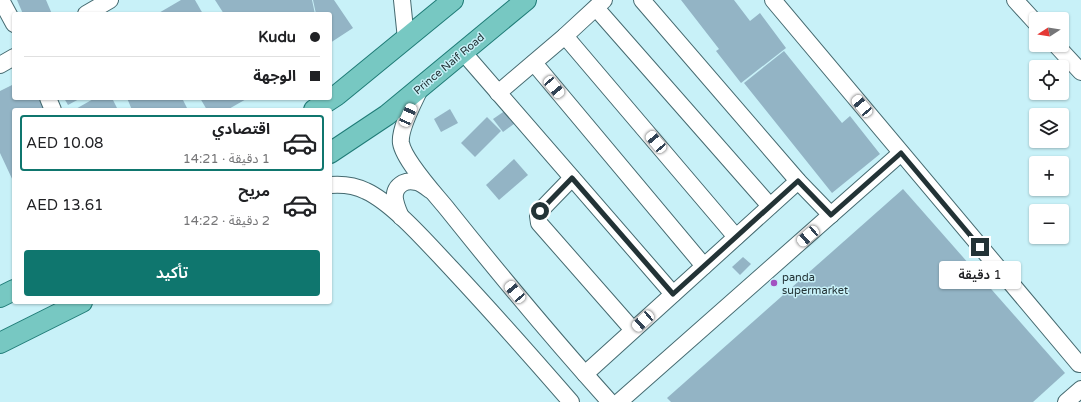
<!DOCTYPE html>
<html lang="ar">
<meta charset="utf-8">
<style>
body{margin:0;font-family:"Varela Round","Noto Sans Arabic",sans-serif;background:#f2f2f2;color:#202124;direction:rtl;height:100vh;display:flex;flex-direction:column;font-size:15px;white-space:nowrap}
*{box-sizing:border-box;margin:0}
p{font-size:13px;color:#757577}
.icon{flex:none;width:22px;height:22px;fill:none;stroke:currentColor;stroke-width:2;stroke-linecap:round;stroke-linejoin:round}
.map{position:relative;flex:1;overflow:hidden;direction:ltr}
.sheet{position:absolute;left:12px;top:108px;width:320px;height:196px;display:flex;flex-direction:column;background:#fff;border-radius:4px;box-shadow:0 1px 3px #0004;direction:rtl}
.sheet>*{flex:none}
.hud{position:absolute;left:12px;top:12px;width:320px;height:88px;border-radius:4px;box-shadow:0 1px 3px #0004;direction:rtl;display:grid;align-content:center;height:88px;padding:0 12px;background:#fff}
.needle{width:26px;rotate:258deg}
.buttons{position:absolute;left:1029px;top:12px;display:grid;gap:8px}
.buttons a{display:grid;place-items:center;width:40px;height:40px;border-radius:4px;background:#fff;box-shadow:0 1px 3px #0004;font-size:20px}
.end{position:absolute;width:18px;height:18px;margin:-9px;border:5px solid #233336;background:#fff;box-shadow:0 0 0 2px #fff}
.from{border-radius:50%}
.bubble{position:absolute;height:28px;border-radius:4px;background:#fff;box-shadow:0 1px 3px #0004;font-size:13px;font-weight:600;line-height:28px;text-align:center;direction:rtl}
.car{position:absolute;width:12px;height:24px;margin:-12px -6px;border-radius:5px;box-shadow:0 0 3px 1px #0007;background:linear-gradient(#fff 24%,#345 0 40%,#fff 0 76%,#345 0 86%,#fff 0)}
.hud b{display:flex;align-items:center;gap:14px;height:38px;font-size:15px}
.hud b+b{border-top:1px solid #e0e0e0}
.hud i{width:10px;height:10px;background:#202124}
ul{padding:7px 0 0;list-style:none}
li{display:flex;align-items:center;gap:12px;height:56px;margin:0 8px 6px;padding:0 4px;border:2px solid transparent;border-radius:4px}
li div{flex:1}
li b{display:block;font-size:15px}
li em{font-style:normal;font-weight:600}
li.on{border-color:#0f766e}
li>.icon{width:36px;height:36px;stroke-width:1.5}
.button{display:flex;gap:8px;margin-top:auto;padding:8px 12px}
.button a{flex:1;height:46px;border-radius:4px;background:#0f766e;color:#fff;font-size:16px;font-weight:600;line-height:46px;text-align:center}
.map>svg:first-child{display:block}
</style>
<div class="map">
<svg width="1081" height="402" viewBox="0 0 1081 402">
<rect width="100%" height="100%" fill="#c8f1f8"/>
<g fill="#93b4c5">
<path d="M17,0H46L52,14H23Z"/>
<path d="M181,0H195L203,14H157Z"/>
<path d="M215,0H312L315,14H224Z"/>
<path d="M313,0H334L353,28L330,43V14H316Z"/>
<path d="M681,0H734L750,21L760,13L786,48L741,83L716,51L719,49Z"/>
<path d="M784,51L842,123L850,116L880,154L832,193L744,83Z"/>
<path d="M14,84V98H39L45,110H14V183L0,153V91Z"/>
<path d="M64,98H81L68,105Z"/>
<path d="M95,98H112L118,110H74Z"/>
<path d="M127,98H182L188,110H132Z"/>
<path d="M200,98H248L227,110H207Z"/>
<path d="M509,108L518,121L503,132L493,119Z"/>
<path d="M450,109L458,123L441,132L434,119Z"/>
<path d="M487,117L501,131L475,157L461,143Z"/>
<path d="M514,159L528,175L499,200L486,185Z"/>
<path d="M903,189L1065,373L1033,402H671L667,398Z"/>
<path d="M743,257L751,264L740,275L732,267Z"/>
</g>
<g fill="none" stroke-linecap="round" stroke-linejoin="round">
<defs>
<g id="minor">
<path d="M1,0L14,24"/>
<path d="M402,0L406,39"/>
<path d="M642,0L798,181L831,215"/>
<path d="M773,0L1079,364H1081"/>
<path d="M1015,0L1036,23"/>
<path d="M596,8L770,206"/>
<path d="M86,14L110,0"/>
<path d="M565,36L736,237"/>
<path d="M1056,45L1081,72"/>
<path d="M463,52L673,294"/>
<path d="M534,63L704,266"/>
<path d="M0,65L14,57"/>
<path d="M420,89C414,102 399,129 401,143C404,161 436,195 448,210C500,275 554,340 610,402"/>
<path d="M498,93L565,36L604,0"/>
<path d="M48,98L53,110"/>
<path d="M572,178L540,211L538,216L539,223L633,330"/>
<path d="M330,185C342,184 354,185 366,191C394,204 429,245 451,268C492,312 532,357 571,402"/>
<path d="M401,217C396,205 389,191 403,183C407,181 412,181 416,182C421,183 426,187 430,190"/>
<path d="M585,374L798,181"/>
<path d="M619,402L901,153"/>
<path d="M1066,402L1081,389"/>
</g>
<g id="major">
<path d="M314,110L337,95L453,0"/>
<path d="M330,153L387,115L526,0"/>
<path d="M0,297L14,290"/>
<path d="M0,343L82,302"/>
</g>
</defs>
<use href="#minor" stroke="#456a70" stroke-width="18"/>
<use href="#major" stroke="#1f7c77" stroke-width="22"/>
<use href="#minor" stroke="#fff" stroke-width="16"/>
<use href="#major" stroke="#77c8c2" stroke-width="20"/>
</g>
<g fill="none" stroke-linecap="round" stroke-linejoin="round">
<path stroke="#233336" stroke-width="5" d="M540,211L572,178L673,294L798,181L831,215L901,153L980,247"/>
</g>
<circle fill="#a251c1" stroke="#c8f1f8" stroke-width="1.5" cx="774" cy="283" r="4"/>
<g text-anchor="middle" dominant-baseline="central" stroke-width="3" stroke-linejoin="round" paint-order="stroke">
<g font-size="11" fill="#233336" stroke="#c8f1f8">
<text transform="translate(449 64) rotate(-40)">Prince Naif Road</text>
</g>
<g font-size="11" fill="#233336" stroke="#c8f1f8" text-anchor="start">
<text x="782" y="277">panda<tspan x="782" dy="13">supermarket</tspan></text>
</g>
</g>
</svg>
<div class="buttons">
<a><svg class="needle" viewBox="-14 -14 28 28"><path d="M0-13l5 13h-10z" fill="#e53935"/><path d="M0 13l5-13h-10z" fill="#757577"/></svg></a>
<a><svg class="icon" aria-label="locate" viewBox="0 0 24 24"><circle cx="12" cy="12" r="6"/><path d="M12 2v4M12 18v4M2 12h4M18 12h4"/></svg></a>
<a><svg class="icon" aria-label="layers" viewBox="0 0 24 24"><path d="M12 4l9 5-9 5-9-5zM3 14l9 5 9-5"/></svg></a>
<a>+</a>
<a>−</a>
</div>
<i class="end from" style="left:540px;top:211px"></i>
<i class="end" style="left:980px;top:247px"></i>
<div class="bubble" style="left:939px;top:261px;width:82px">1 دقيقة</div>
<i class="car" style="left:554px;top:87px;rotate:140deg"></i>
<i class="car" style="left:862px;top:106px;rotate:320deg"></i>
<i class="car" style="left:408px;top:115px;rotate:24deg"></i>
<i class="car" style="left:656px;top:142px;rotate:320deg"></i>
<i class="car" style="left:808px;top:236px;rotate:229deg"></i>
<i class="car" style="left:515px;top:292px;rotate:320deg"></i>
<i class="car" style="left:643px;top:321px;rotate:228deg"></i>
<div class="hud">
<b><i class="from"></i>Kudu</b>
<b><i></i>الوجهة</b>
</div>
<section class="sheet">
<ul>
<li class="on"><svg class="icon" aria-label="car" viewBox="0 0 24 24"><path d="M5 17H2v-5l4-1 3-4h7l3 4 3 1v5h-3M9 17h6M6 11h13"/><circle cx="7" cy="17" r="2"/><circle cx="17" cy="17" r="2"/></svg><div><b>اقتصادي</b><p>1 دقيقة · 14:21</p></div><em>AED 10.08</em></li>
<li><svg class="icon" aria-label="car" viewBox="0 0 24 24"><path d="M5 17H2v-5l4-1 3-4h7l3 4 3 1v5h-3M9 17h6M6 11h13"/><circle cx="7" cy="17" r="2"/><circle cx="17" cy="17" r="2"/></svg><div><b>مريح</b><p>2 دقيقة · 14:22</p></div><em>AED 13.61</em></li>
</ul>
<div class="button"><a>تأكيد</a></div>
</section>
</div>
